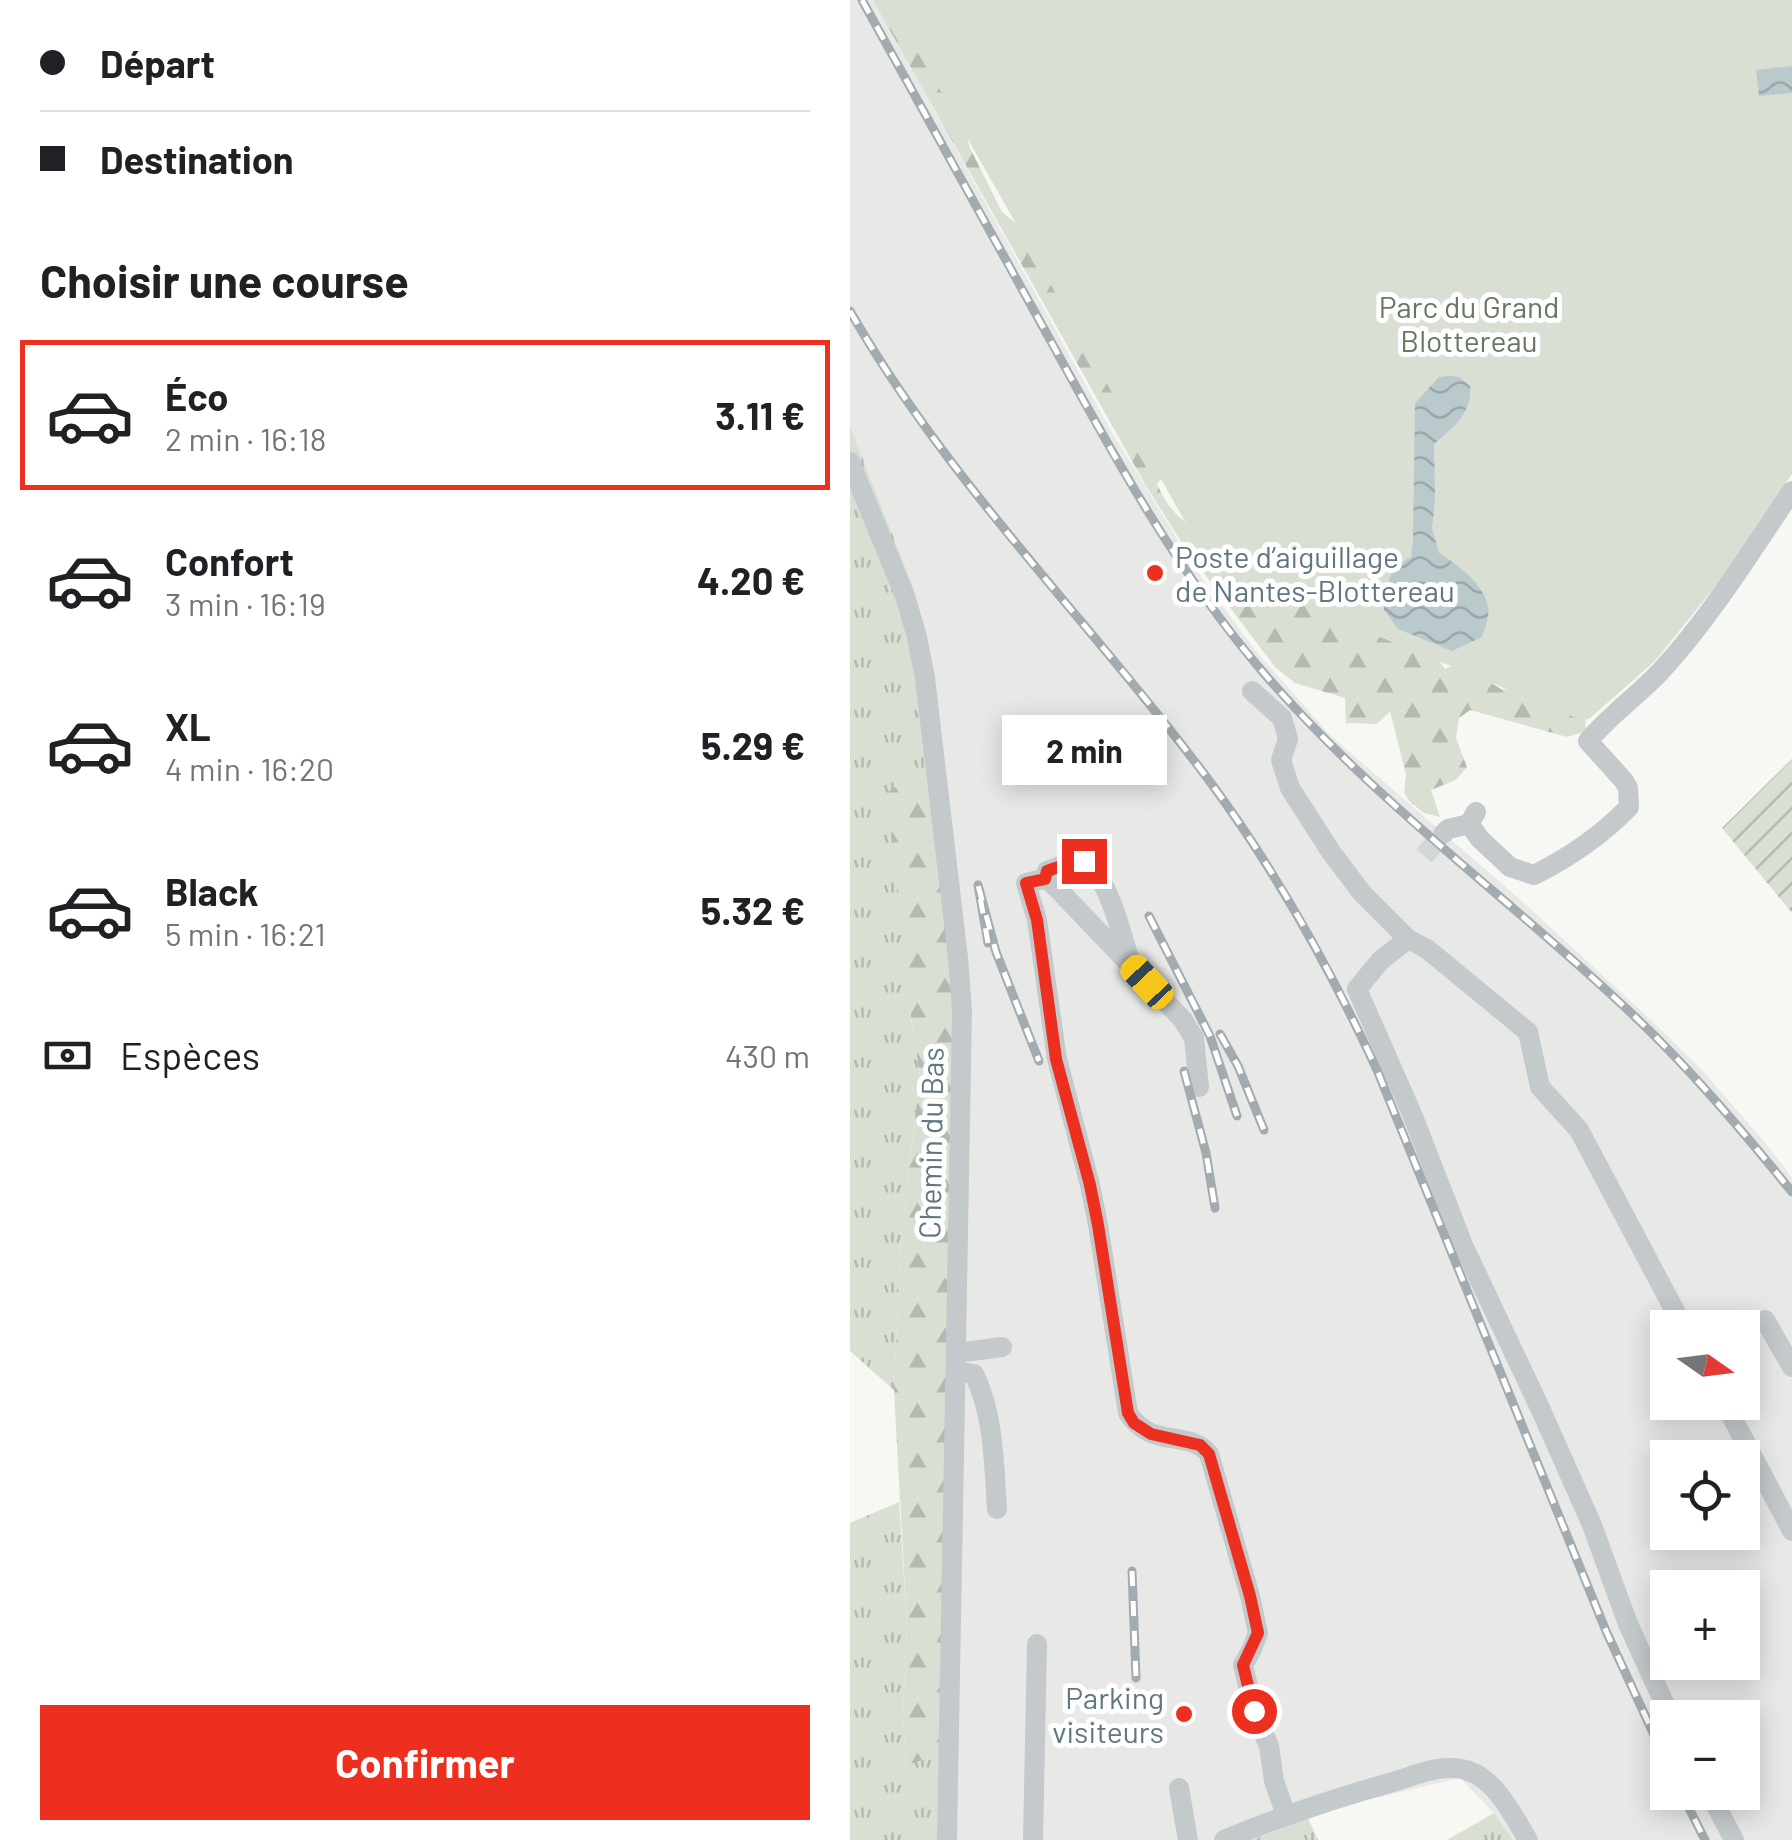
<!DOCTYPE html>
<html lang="fr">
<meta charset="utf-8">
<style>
body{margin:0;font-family:Barlow,sans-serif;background:#f2f2f2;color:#202124;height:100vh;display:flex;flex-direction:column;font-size:38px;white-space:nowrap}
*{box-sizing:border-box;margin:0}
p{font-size:32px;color:#757577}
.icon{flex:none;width:55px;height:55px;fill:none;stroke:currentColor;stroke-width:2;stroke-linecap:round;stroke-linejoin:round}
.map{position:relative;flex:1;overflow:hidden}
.drawer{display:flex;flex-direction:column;background:#fff;width:850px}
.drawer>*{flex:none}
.guide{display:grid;align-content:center;height:220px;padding:0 40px;background:#fff}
.needle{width:65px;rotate:104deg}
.buttons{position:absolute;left:800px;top:1310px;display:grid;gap:20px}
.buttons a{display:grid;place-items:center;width:110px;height:110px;border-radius:0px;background:#fff;box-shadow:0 5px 25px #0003;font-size:50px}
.end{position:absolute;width:45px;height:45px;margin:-22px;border:12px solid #ec2f1e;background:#fff;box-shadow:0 0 0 5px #fff}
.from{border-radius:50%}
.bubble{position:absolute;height:70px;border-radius:0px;background:#fff;box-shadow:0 5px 25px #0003;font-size:32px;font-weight:700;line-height:70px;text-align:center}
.car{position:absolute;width:30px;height:60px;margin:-30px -15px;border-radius:12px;box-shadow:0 0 8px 2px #0007;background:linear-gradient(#f5c518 24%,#345 0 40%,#f5c518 0 76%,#345 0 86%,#f5c518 0)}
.guide b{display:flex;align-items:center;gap:35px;height:95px;font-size:38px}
.guide b+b{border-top:2px solid #e0e0e0}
.guide i{width:25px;height:25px;background:#202124}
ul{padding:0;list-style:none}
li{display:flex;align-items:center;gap:30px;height:150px;margin:0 20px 15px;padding:0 20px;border:5px solid transparent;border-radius:0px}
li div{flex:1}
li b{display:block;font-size:38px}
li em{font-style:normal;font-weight:700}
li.active{border-color:#ec2f1e}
li>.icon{width:90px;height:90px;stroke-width:1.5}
h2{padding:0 40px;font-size:45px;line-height:120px}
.pay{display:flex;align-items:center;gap:25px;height:110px;padding:0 40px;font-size:38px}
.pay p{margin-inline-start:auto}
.action{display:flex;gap:20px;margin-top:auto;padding:20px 40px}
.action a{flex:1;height:115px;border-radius:0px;background:#ec2f1e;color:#fff;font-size:40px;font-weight:700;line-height:115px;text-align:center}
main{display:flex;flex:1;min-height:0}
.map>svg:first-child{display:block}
</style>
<main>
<section class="drawer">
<div class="guide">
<b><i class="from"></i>Départ</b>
<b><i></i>Destination</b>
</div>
<h2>Choisir une course</h2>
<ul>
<li class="active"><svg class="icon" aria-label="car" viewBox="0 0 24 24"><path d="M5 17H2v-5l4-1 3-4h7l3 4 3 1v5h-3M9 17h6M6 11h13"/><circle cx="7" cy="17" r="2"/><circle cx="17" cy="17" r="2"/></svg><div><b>Éco</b><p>2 min · 16:18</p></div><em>3.11 €</em></li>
<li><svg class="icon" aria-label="car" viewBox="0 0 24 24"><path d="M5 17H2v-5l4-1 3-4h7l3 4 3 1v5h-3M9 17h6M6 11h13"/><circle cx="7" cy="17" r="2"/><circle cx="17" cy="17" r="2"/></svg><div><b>Confort</b><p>3 min · 16:19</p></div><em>4.20 €</em></li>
<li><svg class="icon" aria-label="car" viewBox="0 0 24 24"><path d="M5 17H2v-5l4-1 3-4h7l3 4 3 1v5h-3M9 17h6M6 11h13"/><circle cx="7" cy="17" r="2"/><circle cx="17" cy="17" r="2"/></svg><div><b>XL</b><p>4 min · 16:20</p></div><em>5.29 €</em></li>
<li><svg class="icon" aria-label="car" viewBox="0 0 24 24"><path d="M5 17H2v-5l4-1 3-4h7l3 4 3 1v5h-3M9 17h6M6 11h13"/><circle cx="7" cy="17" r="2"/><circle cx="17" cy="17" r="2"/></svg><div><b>Black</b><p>5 min · 16:21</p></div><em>5.32 €</em></li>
</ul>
<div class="pay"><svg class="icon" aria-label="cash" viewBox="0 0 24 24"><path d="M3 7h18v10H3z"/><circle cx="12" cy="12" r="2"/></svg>Espèces<p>430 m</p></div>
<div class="action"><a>Confirmer</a></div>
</section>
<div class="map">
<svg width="942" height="1840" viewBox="0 0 942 1840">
<defs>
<pattern id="grass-tufts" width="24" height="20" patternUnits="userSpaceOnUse" patternTransform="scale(2.5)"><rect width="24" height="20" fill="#dadfd4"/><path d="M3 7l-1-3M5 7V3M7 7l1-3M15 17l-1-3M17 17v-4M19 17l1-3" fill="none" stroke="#b4bab1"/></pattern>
<pattern id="forest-firs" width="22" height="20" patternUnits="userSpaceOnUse" patternTransform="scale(2.5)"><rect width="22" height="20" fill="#dadfd4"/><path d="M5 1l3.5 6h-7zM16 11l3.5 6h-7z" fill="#b4bab1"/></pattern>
<pattern id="garden-furrows" width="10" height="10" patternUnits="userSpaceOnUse" patternTransform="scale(2.5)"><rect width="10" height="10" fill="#dadfd4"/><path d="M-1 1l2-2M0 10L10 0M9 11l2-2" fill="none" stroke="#b4bab1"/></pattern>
<pattern id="water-waves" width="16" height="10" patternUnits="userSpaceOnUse" patternTransform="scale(2.5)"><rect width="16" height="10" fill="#bac9cb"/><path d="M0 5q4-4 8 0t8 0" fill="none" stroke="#9ba8aa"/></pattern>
</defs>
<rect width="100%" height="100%" fill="#f7f7f4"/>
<path fill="#e8e8e7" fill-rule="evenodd" d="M0,0H24L259,427L347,571L405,650L480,735L673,902L801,1020L853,1071L917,1145L942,1178V1840H663L644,1813L610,1778L482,1808L401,1840H103L80,655L62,584L0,426ZM818,1328H892V1402H818ZM818,1458H892V1532H818ZM818,1588H892V1662H818ZM818,1718H892V1792H818Z"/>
<g fill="url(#grass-tufts)">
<path d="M0,426L62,584L73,623L85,688L59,1004L70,1076L51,1236L44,1390L0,1351Z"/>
<path d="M49,1502L57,1626L53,1716L56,1764L106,1750L103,1840H0V1523Z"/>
<path d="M644,1813L663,1840H597Z"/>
<path d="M458,1818L468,1840H402Z"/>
</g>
<g fill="url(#forest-firs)">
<path d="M23,0H55L116,120L119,146L152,212L167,224L319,474L307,483C314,503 326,516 343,528L584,654L595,669L614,661L636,680L651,689L675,691L735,711L736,731L717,737L620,710L609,718L606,738L617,767L606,780L581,790L590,817L574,813L559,801L554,793L556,775L540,711L527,724L496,723L495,698L445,683L425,667L337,551L296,486Z"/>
<path d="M90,758L115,945L106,1750L56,1765L53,1716L57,1626L44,1390L51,1236L70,1076L59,1004L38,792Z"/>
</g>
<path fill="#dadfd4" d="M39,0H942V474L871,579L805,661L739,719L731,720L361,567Z"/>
<path fill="url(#garden-furrows)" d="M942,759V913L872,828Z"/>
<g fill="url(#water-waves)">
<path d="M942,66V93L909,96L906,70Z"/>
<path d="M599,376L609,377L620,386C622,414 604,426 584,444L585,500L582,528L589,553C607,564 633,583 638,606C640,616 635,627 632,637L602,651L548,629L534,610C535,586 538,568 561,557L563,541L565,403L589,377Z"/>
</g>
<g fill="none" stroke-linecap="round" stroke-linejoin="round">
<path stroke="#d1d7d7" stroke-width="20" stroke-dasharray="20 10" stroke-linecap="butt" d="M574,856L593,834"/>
<g stroke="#c4c9cb" stroke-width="20">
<path d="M0,462L55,596L67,637L75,678L108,958L112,1011L97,1840"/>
<path d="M402,691L432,718L438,739L431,760L440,788L481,852L512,893L558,939"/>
<path d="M626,812L619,824L630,839L660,867L684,875C720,857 751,836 779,807L778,788L774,781L738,741C760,715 787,696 810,672C860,618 901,551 942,491"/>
<path d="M593,834L598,829L619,824"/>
<path d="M195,879L197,871C207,868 219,861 229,861C254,861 273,938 279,959"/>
<path d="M349,1087L344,1038L333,1020L201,882L193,879L176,883L187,920L207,1059L240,1185L248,1225L278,1413C302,1450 339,1429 359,1454L400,1596L408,1633L402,1649L393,1665L404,1711L419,1746L424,1781L436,1815"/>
<path d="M915,1320L942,1367"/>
<path d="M106,1353L152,1347"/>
<path d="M106,1371L124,1374C144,1414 144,1465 147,1509"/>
<path d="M874,1402L942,1531"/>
<path d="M821,1718L778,1624L742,1525L690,1408L613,1245L562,1114L507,989L531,960L558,939L577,949L678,1032L690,1087L729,1130L834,1328"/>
<path d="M329,1788L338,1840"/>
<path d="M859,1792L884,1840"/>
<path d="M183,1840L187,1644"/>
<path d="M374,1840C429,1817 485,1798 543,1782C566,1775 594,1762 619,1771C647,1781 663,1816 678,1840"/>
</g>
<defs>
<g id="rail">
<path d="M12,0C74,112 136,224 198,336C262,453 325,569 412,671C517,794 648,890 766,999C831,1058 887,1124 942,1192"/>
<path d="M0,311C97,481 238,619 355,775C424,867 479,966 527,1070L756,1631L818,1765"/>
<path d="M299,916L360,1036L387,1116"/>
<path d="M138,943L128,885L146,952L189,1061"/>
<path d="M370,1034L388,1066L414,1130"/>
<path d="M334,1071L356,1153L365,1208"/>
<path d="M282,1571L286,1678"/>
<path d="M831,1792L855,1840"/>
</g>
</defs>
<use href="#rail" stroke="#a2abaf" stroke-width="9"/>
<use href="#rail" stroke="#fff" stroke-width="5" stroke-dasharray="15" stroke-linecap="butt"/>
</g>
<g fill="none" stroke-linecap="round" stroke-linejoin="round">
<path stroke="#ec2f1e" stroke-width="12" d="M234,861H226L197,871L195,879L176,883L187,920L206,1059L240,1185L248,1225L278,1413L284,1423L301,1434L350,1445L359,1454L400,1596L408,1633L393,1665L404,1711"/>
</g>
<g fill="#ec2f1e" stroke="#fff" stroke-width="4">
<circle cx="305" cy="573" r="10"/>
<circle cx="334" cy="1714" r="10"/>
</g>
<g text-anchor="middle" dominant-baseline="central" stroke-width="10" stroke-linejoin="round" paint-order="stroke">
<g font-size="30" fill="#687860" stroke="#fff">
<text x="619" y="306">Parc du Grand<tspan x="619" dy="34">Blottereau</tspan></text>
</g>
<g font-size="30" fill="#607780" stroke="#fff" text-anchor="start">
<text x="325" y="556">Poste d’aiguillage<tspan x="325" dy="34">de Nantes-Blottereau</tspan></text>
<text x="314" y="1697" text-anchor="end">Parking<tspan x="314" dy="34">visiteurs</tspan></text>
</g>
<g font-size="30" fill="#607780" stroke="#fff">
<text transform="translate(80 1143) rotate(-89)">Chemin du Bas</text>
</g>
</g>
</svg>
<div class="buttons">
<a><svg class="needle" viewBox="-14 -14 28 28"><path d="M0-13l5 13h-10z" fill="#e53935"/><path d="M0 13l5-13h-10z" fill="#757577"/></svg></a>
<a><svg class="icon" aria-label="locate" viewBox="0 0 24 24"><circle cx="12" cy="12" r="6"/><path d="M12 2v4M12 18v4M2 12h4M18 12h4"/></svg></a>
<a>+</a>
<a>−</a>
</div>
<i class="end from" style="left:404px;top:1711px"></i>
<i class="end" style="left:234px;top:861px"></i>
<div class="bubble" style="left:152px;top:715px;width:165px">2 min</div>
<i class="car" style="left:297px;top:982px;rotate:317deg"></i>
</div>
</main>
